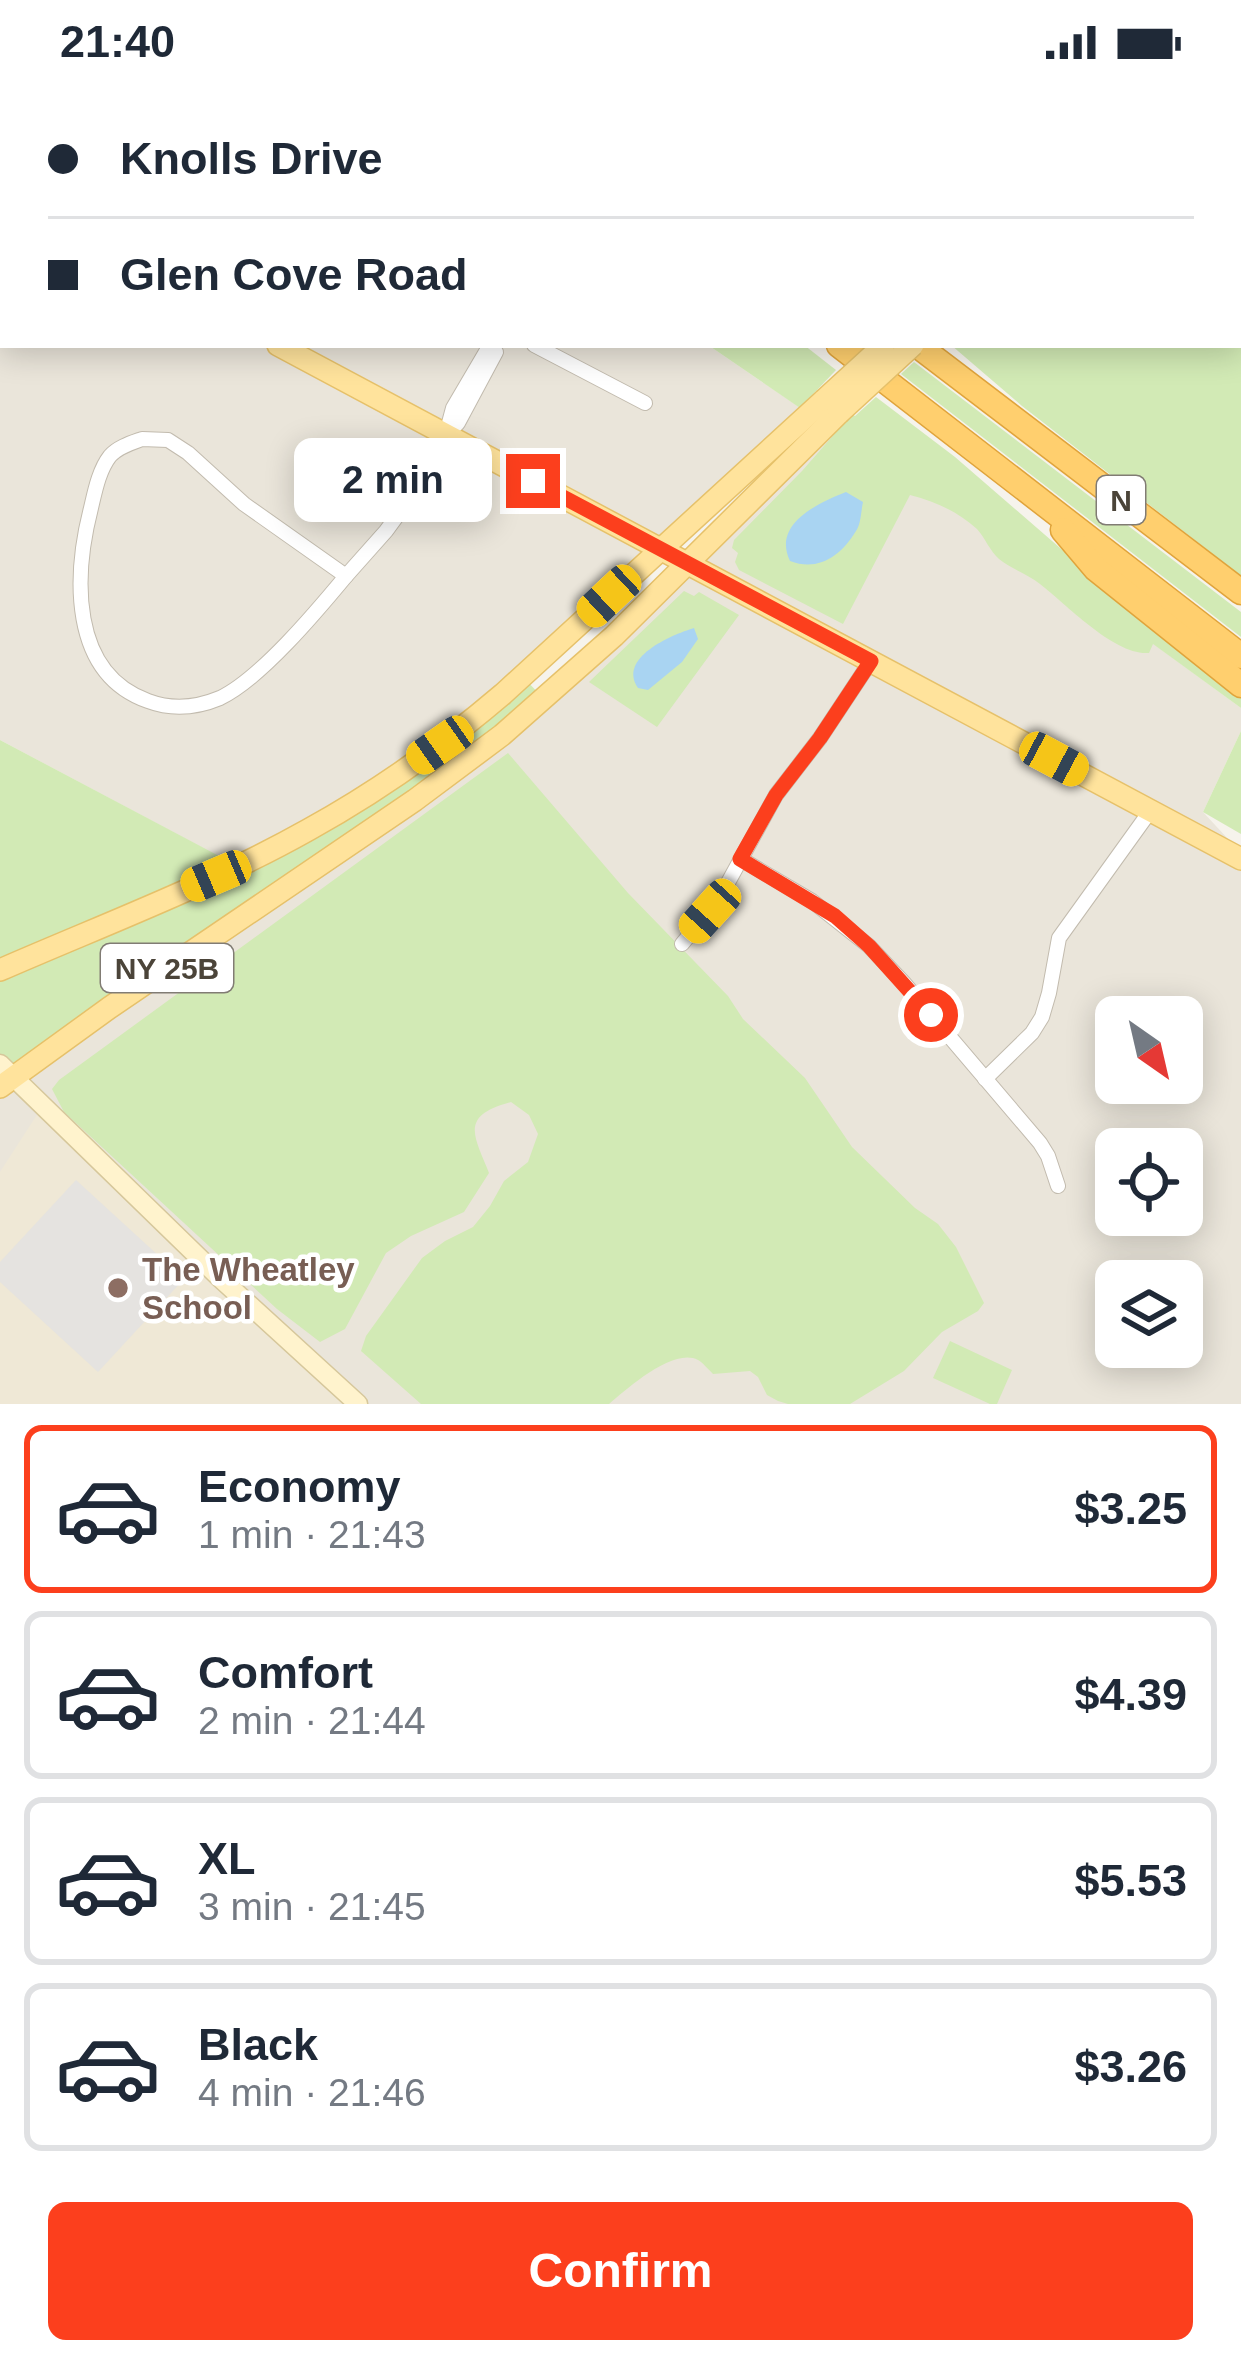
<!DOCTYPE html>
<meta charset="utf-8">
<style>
body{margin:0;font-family:Helvetica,sans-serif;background:#f2f2f3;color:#1f2937;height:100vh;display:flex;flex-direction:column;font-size:45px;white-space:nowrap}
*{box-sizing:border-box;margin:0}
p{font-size:39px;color:#747a83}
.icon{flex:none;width:66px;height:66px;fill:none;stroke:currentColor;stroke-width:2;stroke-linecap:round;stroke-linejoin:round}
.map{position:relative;height:1320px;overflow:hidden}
.sheet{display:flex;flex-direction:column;background:#fff;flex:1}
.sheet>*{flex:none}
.guide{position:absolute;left:0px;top:0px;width:1242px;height:264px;box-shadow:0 6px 30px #0003;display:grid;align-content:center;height:264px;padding:0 48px;background:#fff}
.needle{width:78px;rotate:146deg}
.tools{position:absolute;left:1095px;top:912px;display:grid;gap:24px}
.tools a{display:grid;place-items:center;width:108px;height:108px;border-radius:18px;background:#fff;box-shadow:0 6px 30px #0003;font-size:60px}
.end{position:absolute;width:54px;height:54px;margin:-27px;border:15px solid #fc3f1d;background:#fff;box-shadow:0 0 0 6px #fff}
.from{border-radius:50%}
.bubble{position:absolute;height:84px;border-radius:18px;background:#fff;box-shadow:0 6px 30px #0003;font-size:39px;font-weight:600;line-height:84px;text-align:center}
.car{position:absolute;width:36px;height:72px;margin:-36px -18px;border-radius:15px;box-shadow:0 0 9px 3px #0007;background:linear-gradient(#f5c518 24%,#345 0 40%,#f5c518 0 76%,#345 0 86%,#f5c518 0)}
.guide b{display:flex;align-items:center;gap:42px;height:114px;font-size:45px}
.guide b+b{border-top:3px solid #e0e1e3}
.guide i{width:30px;height:30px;background:#1f2937}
ul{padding:21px 0 0;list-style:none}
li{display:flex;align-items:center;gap:36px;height:168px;margin:0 24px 18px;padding:0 24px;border:6px solid #e0e1e3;border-radius:18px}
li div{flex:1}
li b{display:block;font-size:45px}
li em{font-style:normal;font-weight:600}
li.on{border-color:#fc3f1d}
li>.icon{width:108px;height:108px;stroke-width:1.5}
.action{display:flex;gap:24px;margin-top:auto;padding:24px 48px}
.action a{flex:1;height:138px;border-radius:18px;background:#fc3f1d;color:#fff;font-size:48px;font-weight:600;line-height:138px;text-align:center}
.status{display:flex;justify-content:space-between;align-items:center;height:84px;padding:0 60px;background:#fff;direction:ltr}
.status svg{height:33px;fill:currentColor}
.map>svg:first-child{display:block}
</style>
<div class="status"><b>21:40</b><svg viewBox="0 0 49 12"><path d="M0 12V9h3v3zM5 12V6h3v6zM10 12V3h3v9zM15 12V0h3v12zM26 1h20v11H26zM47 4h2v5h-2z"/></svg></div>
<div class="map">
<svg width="1241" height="1320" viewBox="0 0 1241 1320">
<rect width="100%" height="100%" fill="#f6f3ec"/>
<g fill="#eae5da" fill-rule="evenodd">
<path d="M682,0H1182L1179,3H687Z"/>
<path d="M3,217V261H708L799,323L824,316L482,628L237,782L0,656V225Z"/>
<path d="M839,329L1241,624V647L1203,728L1241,769V1320H0V1003L502,651ZM1116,933H1182V999H1116ZM1116,1065H1182V1131H1116ZM1116,1197H1182V1263H1116Z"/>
</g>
<path fill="#efe8d6" d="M42,1023L359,1320H0V1088Z"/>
<g fill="#d2eab5">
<path d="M1183,0H1241V492L1022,322L951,261H1239V3H1179Z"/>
<path d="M708,261H804L836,286L800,324Z"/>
<path d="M914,278L1241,528V553L901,290Z"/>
<path d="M876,313L955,373L1142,535L1241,613V624L1153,560L1149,569C1115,572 1066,520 1040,500C1028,490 1011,485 999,475C990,467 985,454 977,445C957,427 936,418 910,411L843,540L739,486L735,478L738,469L732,464L734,456L802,387L852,330L855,332Z"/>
<path d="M684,507L694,512L699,508L739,531L657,643L589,598Z"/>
<path d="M523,593L545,616L0,1003V656L238,782L306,747Z"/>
<path d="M1241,647V750L1203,728Z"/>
<path d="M508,669L628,809L728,912L743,935L805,994L852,1063L915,1124L938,1140L956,1163L984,1219L978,1227L942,1248L904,1287L850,1320H788L778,1317L767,1311L758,1293L750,1287L713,1290C711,1288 701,1277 698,1276C673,1263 627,1305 609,1320H421L361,1267L366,1252L422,1174L445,1157L473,1143L490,1122L504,1097L528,1078L538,1050L529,1031L511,1018C459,1032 474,1051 489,1089L464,1128L411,1152L386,1169L345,1245L320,1258L277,1225L64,1028L52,1005L59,996Z"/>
<path d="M950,1257L1012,1286L997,1320H990L933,1294Z"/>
</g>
<path fill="#e5e3e0" d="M76,1096L184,1195L98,1288L0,1198V1178Z"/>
<g fill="#a9d4f2">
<path d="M846,408L863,418C861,427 861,440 856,447C841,472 818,488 790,477C772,440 818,419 846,408Z"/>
<path d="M694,544L698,555L682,578L648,606L638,604C617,574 671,551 694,544Z"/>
</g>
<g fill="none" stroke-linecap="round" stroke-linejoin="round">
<defs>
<g id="street">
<path d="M702,0L706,3"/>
<path d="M1078,0L1080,3"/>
<path d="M907,3L910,0"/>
<path d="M1143,3L1147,0"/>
<path d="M534,261L645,319"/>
<path d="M450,347L458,339L496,268"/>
<path d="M142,355L168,356L188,369L244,420L346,492C317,527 260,595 220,614C196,624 172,626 148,617C69,589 74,490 91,424C95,407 99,386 110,372C118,363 131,359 142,355Z"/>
<path d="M346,492L386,447L408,417L446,350L453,324L490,261"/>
<path d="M741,775L812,817L869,862L904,899L1040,1059L1048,1072L1058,1102"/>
<path d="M682,860L719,815L776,711L820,654L871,577"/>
<path d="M985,995L1032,949L1042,933L1049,909L1059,854L1151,726"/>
</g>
<path id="secondary" d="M0,980L220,1194L358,1320"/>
<g id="primary">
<path d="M60,3L61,0"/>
<path d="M1179,3L1182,0"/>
<path d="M0,75L3,74"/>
<path d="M0,110L3,112"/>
<path d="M0,144L3,137"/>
<path d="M0,225L3,217"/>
<path d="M278,261L1241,775"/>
<path d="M0,886C103,841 210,801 308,746C377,708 442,662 503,610L824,316"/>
<path d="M0,1003L109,924L415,716L502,651L614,552L839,329"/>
</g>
<g id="highway">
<path d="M190,0L208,3"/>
<path d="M426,0L433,3"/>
<path d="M536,0L542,3"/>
<path d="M93,3L99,0"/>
<path d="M839,261L1241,572"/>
<path d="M917,261L1241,508"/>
<path d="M1063,446L1096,485L1241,601"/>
</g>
</defs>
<use href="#street" stroke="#c2bbae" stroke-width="16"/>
<use href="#secondary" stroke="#d6c79b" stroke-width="21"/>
<use href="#primary" stroke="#e6c16a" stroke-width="24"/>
<use href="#highway" stroke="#e0a43c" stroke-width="27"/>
<use href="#street" stroke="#fff" stroke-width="14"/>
<use href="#secondary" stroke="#fff3cd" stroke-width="18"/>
<use href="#primary" stroke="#ffe39c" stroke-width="21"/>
<use href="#highway" stroke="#ffcf6e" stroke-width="24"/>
<defs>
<g id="primary-bridge">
<path d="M824,316L884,261"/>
<path d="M839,329L913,261"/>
</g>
</defs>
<use href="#primary-bridge" stroke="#e6c16a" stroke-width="24" stroke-linecap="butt"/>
<use href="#primary-bridge" stroke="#ffe39c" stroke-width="21"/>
</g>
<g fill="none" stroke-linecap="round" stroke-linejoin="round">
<path stroke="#fc3f1d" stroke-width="15" d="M533,397L871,577L820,654L776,711L740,775L835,832L869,862L931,931"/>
</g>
<circle fill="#8d6e63" stroke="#fff" stroke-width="4.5" cx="118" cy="1204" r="12"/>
<g text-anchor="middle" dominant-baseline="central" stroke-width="9" stroke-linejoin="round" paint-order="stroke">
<g fill="#fff" stroke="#817c74" stroke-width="3">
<rect x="1097" y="392" width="48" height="48" rx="9"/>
<rect x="101" y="860" width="132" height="48" rx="9"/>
</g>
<g font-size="30" font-weight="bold" fill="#4b4439">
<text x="1121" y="416">N</text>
<text x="167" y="884">NY 25B</text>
</g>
<g font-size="33" font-weight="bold" fill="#785e54" stroke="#fff" text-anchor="start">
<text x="142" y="1185">The Wheatley<tspan x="142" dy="38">School</tspan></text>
</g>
</g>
</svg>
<div class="tools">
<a><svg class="needle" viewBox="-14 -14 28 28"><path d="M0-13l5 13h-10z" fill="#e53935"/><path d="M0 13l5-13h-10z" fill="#747a83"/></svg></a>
<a><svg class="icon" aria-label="locate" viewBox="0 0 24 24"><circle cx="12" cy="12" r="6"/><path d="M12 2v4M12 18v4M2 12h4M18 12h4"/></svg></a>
<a><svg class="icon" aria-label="layers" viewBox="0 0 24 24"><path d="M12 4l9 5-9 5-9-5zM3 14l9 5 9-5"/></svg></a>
</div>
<i class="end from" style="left:931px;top:931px"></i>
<i class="end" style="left:533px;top:397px"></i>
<div class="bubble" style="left:294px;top:354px;width:198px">2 min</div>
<i class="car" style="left:609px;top:512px;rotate:227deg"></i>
<i class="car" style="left:440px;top:661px;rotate:235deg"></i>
<i class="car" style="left:1054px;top:675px;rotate:118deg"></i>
<i class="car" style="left:216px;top:792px;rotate:247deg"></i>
<i class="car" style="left:710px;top:827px;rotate:222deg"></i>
<div class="guide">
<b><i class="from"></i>Knolls Drive</b>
<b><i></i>Glen Cove Road</b>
</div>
</div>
<section class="sheet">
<ul>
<li class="on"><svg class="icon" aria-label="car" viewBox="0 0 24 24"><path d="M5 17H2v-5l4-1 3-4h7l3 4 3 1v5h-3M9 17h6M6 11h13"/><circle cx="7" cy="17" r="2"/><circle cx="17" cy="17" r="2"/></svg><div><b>Economy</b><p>1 min · 21:43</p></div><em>$3.25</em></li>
<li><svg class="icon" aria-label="car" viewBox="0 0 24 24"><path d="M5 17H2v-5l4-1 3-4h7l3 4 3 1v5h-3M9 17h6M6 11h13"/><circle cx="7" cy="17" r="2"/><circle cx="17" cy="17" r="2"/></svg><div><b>Comfort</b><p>2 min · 21:44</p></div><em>$4.39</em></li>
<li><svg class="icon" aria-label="car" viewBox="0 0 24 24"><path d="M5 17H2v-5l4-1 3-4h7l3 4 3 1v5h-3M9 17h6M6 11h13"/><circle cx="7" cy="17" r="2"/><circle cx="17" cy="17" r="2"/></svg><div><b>XL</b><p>3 min · 21:45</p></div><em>$5.53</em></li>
<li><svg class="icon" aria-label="car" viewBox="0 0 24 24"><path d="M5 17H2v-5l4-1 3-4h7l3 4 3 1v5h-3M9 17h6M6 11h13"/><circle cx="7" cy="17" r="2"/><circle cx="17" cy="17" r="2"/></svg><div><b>Black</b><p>4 min · 21:46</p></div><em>$3.26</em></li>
</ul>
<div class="action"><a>Confirm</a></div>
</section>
